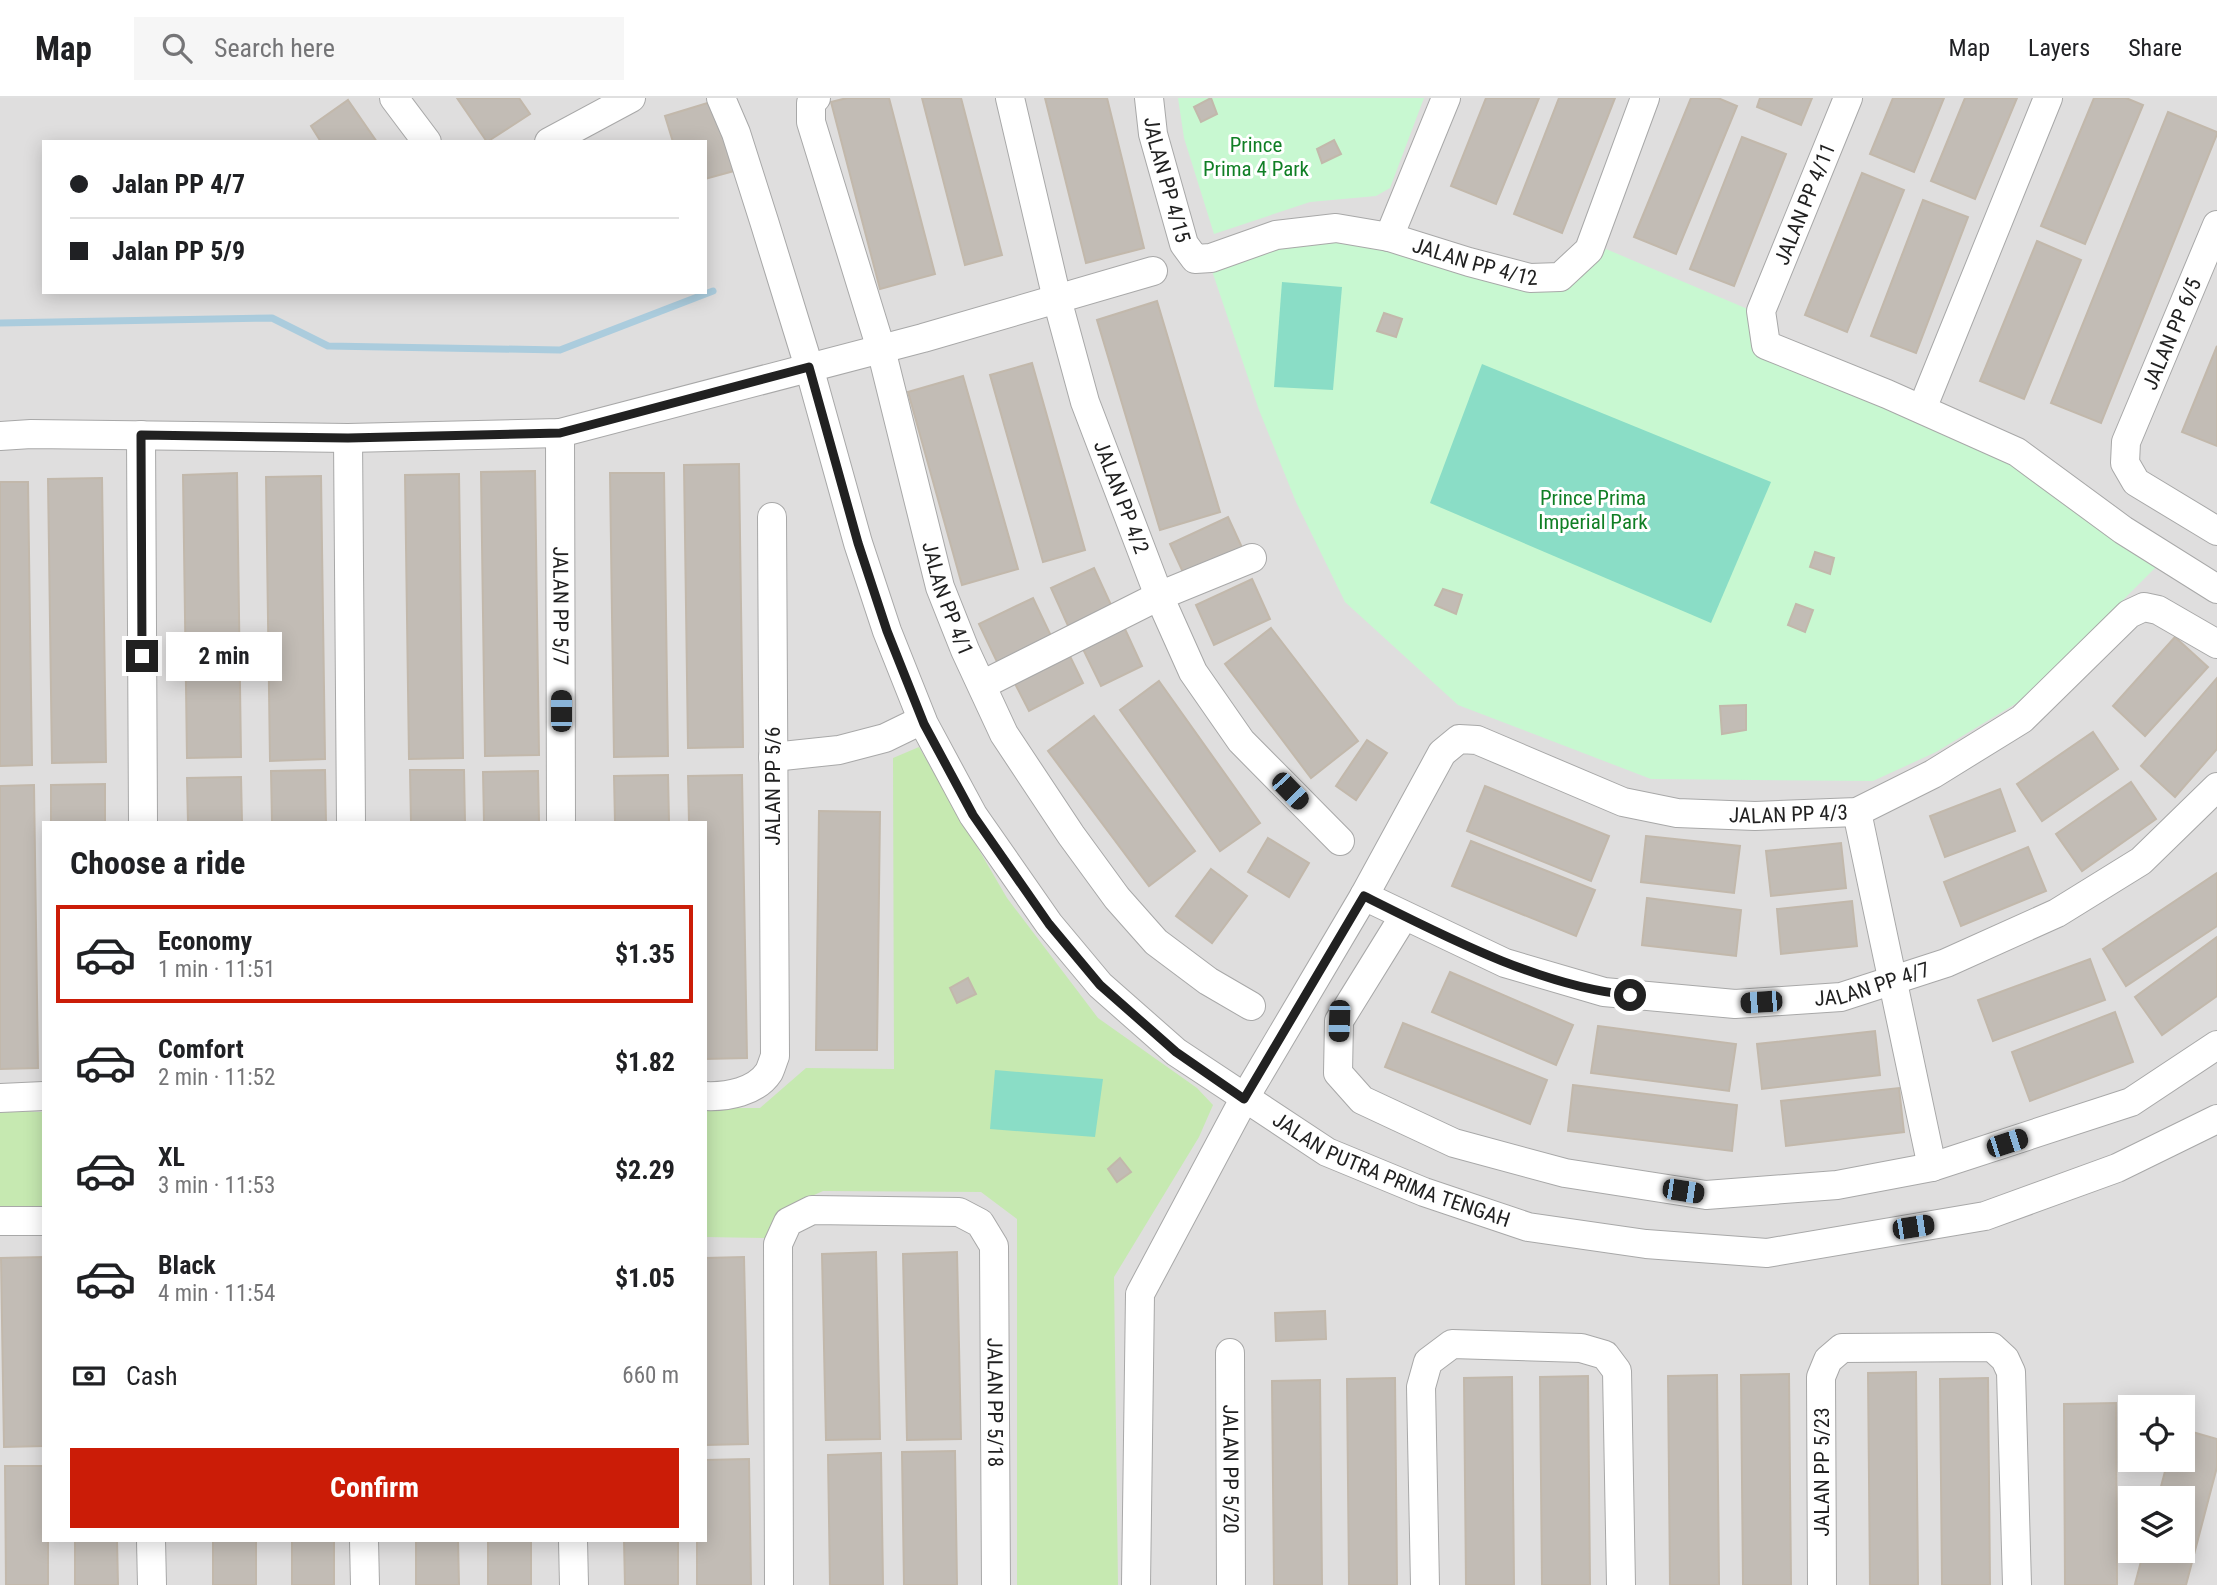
<!DOCTYPE html>
<meta charset="utf-8">
<style>
body{margin:0;font-family:"Roboto Condensed",sans-serif;background:#f6f6f6;color:#202124;height:100vh;display:flex;flex-direction:column;font-size:26px;white-space:nowrap}
*{box-sizing:border-box;margin:0}
p{font-size:23px;color:#757577}
.icon{flex:none;width:38px;height:38px;fill:none;stroke:currentColor;stroke-width:2;stroke-linecap:round;stroke-linejoin:round}
.map{position:relative;flex:1;overflow:hidden}
.panel{position:absolute;left:42px;top:723px;width:665px;height:721px;display:flex;flex-direction:column;background:#fff;border-radius:0px;box-shadow:0 4px 18px #0003}
.panel>*{flex:none}
.banner{position:absolute;left:42px;top:42px;width:665px;height:154px;border-radius:0px;box-shadow:0 4px 18px #0003;display:grid;align-content:center;height:154px;padding:0 28px;background:#fff}
.controls{position:absolute;left:2118px;top:1297px;display:grid;gap:14px}
.controls a{display:grid;place-items:center;width:77px;height:77px;border-radius:0px;background:#fff;box-shadow:0 4px 18px #0003;font-size:35px}
.end{position:absolute;width:32px;height:32px;margin:-16px;border:9px solid #212121;background:#fff;box-shadow:0 0 0 4px #fff}
.from{border-radius:50%}
.bubble{position:absolute;height:49px;border-radius:0px;background:#fff;box-shadow:0 4px 18px #0003;font-size:23px;font-weight:700;line-height:49px;text-align:center}
.car{position:absolute;width:21px;height:42px;margin:-21px -10px;border-radius:9px;box-shadow:0 0 5px 2px #0007;background:linear-gradient(#222 24%,#8ab4d8 0 40%,#222 0 76%,#8ab4d8 0 86%,#222 0)}
.banner b{display:flex;align-items:center;gap:24px;height:66px;font-size:26px}
.banner b+b{border-top:2px solid #e0e0e0}
.banner i{width:18px;height:18px;background:#202124}
ul{padding:0;list-style:none}
li{display:flex;align-items:center;gap:21px;height:98px;margin:0 14px 10px;padding:0 14px;border:4px solid transparent;border-radius:0px}
li div{flex:1}
li b{display:block;font-size:26px}
li em{font-style:normal;font-weight:700}
li.active{border-color:#cb1c07}
li>.icon{width:63px;height:63px;stroke-width:1.5}
h2{padding:0 28px;font-size:32px;line-height:84px}
.pay{display:flex;align-items:center;gap:18px;height:77px;padding:0 28px;font-size:26px}
.pay p{margin-inline-start:auto}
.primary-button{display:flex;gap:14px;margin-top:auto;padding:14px 28px}
.primary-button a{flex:1;height:80px;border-radius:0px;background:#cb1c07;color:#fff;font-size:28px;font-weight:700;line-height:80px;text-align:center}
header{display:flex;align-items:center;gap:42px;box-sizing:border-box;height:98px;padding:0 35px;background:#fff;border-bottom:2px solid #e0e0e0}
header strong{font-size:33px}
nav{display:flex;gap:38px;margin-inline-start:auto;font-size:24px}
.search{width:490px;height:63px;background:#f6f6f6;display:flex;align-items:center;gap:18px;box-sizing:border-box;padding:0 24px;border-radius:0px;color:#757577;font-size:26px}
.map>svg:first-child{display:block}
</style>
<header>
<strong>Map</strong>
<div class="search"><svg class="icon" aria-label="search" viewBox="0 0 24 24"><circle cx="10" cy="10" r="6"/><path d="M15 15l6 6"/></svg>Search here</div>
<nav><a>Map</a><a>Layers</a><a>Share</a></nav>
</header>
<div class="map">
<svg width="2217" height="1487" viewBox="0 0 2217 1487">
<rect width="100%" height="100%" fill="#f1efe8"/>
<path fill="#dfdede" fill-rule="evenodd" d="M0,0H2217V1487H0ZM44,44H705V194H44ZM44,724H705V1442H44ZM2130,1309H2182V1362H2130ZM2130,1400H2182V1452H2130Z"/>
<g fill="#c6e9b1">
<path d="M919,649L1007,800L1098,920L1197,990L1213,1007L1199,1039L1114,1179L1118,1487H1017V1121L981,1094L823,1093L796,1105L770,1140L705,1139V1010H760L806,970L894,971L893,660Z"/>
<path d="M0,1013L44,1014V1109L0,1108Z"/>
</g>
<g fill="#c8f8d1">
<path d="M1178,0H1424L1390,90L1376,98L1310,104L1214,136L1184,40Z"/>
<path d="M1334,134L1570,183L1606,151L1757,215L1768,260L1983,345L2162,463L2025,600L1936,654L1873,683L1651,681L1458,607L1345,504L1296,404L1259,312L1210,167Z"/>
</g>
<g fill="#8addc6">
<path d="M1282,184L1342,189L1333,292L1274,289Z"/>
<path d="M1482,266L1771,384L1711,525L1430,405Z"/>
<path d="M995,972L1103,981L1095,1039L990,1031Z"/>
</g>
<g fill="none" stroke-linecap="round" stroke-linejoin="round">
<path stroke="#abccdd" stroke-width="7" d="M0,225L272,220L328,248L560,252L713,193"/>
</g>
<g fill="#c2bcb5" stroke="#c2b8ab" stroke-width="2">
<path d="M457,0H519L530,16L487,44Z"/>
<path d="M847,0H889L935,176L880,191L831,4Z"/>
<path d="M922,0H961L1002,157L965,167Z"/>
<path d="M1045,0H1107L1144,150L1086,165Z"/>
<path d="M1211,0L1217,16L1201,24L1194,9Z"/>
<path d="M1486,0H1539L1496,106L1451,88Z"/>
<path d="M1559,0H1615L1562,135L1514,116Z"/>
<path d="M1691,0H1718L1737,8L1676,156L1634,139Z"/>
<path d="M1760,0H1812L1801,27L1757,9Z"/>
<path d="M1893,0H1944L1914,74L1870,56Z"/>
<path d="M1965,0H2017L1975,101L1931,83Z"/>
<path d="M2094,0H2126L2143,7L2085,146L2041,128Z"/>
<path d="M348,2L377,44H321L311,28Z"/>
<path d="M714,3L734,73L705,81V44H673L665,18Z"/>
<path d="M2168,14L2217,34V36L2101,325L2051,305Z"/>
<path d="M1742,39L1786,56L1734,188L1690,171Z"/>
<path d="M1334,42L1341,56L1322,65L1317,51Z"/>
<path d="M1862,75L1904,92L1847,234L1805,217Z"/>
<path d="M1923,102L1968,119L1916,255L1871,238Z"/>
<path d="M2037,143L2081,162L2024,301L1980,283Z"/>
<path d="M1157,203L1220,414L1160,432L1097,222Z"/>
<path d="M1384,215L1402,221L1396,239L1377,233Z"/>
<path d="M2217,248V348L2182,334Z"/>
<path d="M1032,265L1085,452L1043,464L990,277Z"/>
<path d="M963,278L1018,471L962,487L908,294Z"/>
<path d="M739,366L743,649L688,650L684,367Z"/>
<path d="M535,373L539,657L485,658L481,374Z"/>
<path d="M237,375L241,659L187,660L183,377Z"/>
<path d="M610,375H664L668,658L614,659Z"/>
<path d="M459,376L463,660L409,661L405,377Z"/>
<path d="M321,378L325,661L270,663L266,379Z"/>
<path d="M102,380L106,664L52,665L48,381Z"/>
<path d="M0,384H28L32,667L0,668Z"/>
<path d="M1228,419L1245,456L1187,483L1170,446Z"/>
<path d="M1815,454L1834,460L1830,476L1810,469Z"/>
<path d="M1094,470L1112,509L1069,530L1051,490Z"/>
<path d="M1252,481L1270,521L1214,547L1196,507Z"/>
<path d="M1443,491L1462,497L1456,516L1435,507Z"/>
<path d="M1033,500L1052,540L998,566L979,526Z"/>
<path d="M1796,506L1813,512L1805,534L1788,527Z"/>
<path d="M1124,529L1142,568L1101,588L1082,549Z"/>
<path d="M1271,530L1358,643L1311,680L1225,566Z"/>
<path d="M2175,539L2208,569L2145,638L2113,608Z"/>
<path d="M1065,548L1083,585L1029,613L1010,576Z"/>
<path d="M2217,580V651L2175,699L2141,668Z"/>
<path d="M1159,583L1260,725L1220,753L1120,612Z"/>
<path d="M1746,607V632L1722,636L1720,608Z"/>
<path d="M1094,618L1195,753L1149,788L1048,653Z"/>
<path d="M2093,634L2118,671L2042,723L2017,686Z"/>
<path d="M1367,642L1387,655L1356,702L1336,688Z"/>
<path d="M325,672L326,724H272L271,673Z"/>
<path d="M410,672H464L465,724H411Z"/>
<path d="M538,673L539,724H484L483,674Z"/>
<path d="M668,677L669,724H615L614,678Z"/>
<path d="M742,677L747,960L705,961V724H689L688,678Z"/>
<path d="M241,679L242,724H188L187,680Z"/>
<path d="M2131,684L2156,721L2082,773L2056,736Z"/>
<path d="M105,686V724H51V687Z"/>
<path d="M34,687L38,970L0,971V688Z"/>
<path d="M1485,688L1609,738L1591,783L1467,733Z"/>
<path d="M2000,691L2015,733L1945,759L1930,718Z"/>
<path d="M819,713L880,714L877,952H816Z"/>
<path d="M1646,738L1740,748L1734,795L1641,784Z"/>
<path d="M1268,740L1309,765L1289,799L1248,774Z"/>
<path d="M1471,743L1595,792L1576,838L1452,788Z"/>
<path d="M1841,745L1846,790L1771,798L1766,753Z"/>
<path d="M2028,749L2046,793L1961,828L1944,784Z"/>
<path d="M1211,771L1247,798L1212,845L1176,818Z"/>
<path d="M2217,775V828L2126,888L2103,851Z"/>
<path d="M1647,800L1741,812L1736,858L1642,847Z"/>
<path d="M1852,803L1857,848L1781,856L1777,811Z"/>
<path d="M2217,839V898L2162,937L2135,899Z"/>
<path d="M2090,861L2105,902L1993,943L1978,902Z"/>
<path d="M1450,874L1573,927L1556,967L1432,914Z"/>
<path d="M968,880L976,896L957,905L950,890Z"/>
<path d="M2115,914L2133,964L2030,1003L2012,954Z"/>
<path d="M1403,925L1547,982L1530,1026L1385,969Z"/>
<path d="M1598,928L1736,946L1729,993L1591,975Z"/>
<path d="M1875,933L1880,977L1762,991L1757,946Z"/>
<path d="M1573,987L1737,1007L1732,1053L1568,1033Z"/>
<path d="M1899,990L1904,1034L1786,1048L1781,1003Z"/>
<path d="M1120,1060L1131,1074L1117,1084L1108,1071Z"/>
<path d="M876,1154L880,1341L826,1342L822,1156Z"/>
<path d="M957,1154L961,1341L907,1342L903,1156Z"/>
<path d="M44,1159V1348L4,1349L1,1160Z"/>
<path d="M744,1159L748,1346L705,1347V1160Z"/>
<path d="M1325,1213L1326,1241L1276,1243L1275,1215Z"/>
<path d="M1916,1274L1918,1487H1870L1868,1275Z"/>
<path d="M1789,1276L1791,1487H1743L1741,1277Z"/>
<path d="M1717,1277L1719,1487H1670L1668,1278Z"/>
<path d="M1588,1278L1590,1487H1542L1540,1279Z"/>
<path d="M1512,1279L1514,1487H1466L1464,1280Z"/>
<path d="M1395,1280L1397,1487H1349L1347,1281Z"/>
<path d="M1988,1280L1990,1487H1942L1940,1281Z"/>
<path d="M1320,1282L1322,1487H1274L1272,1283Z"/>
<path d="M2116,1305L2117,1487H2065L2064,1306Z"/>
<path d="M2182,1331L2217,1341V1369L2186,1487L2135,1486L2144,1452H2182V1400H2158L2168,1362H2182Z"/>
<path d="M955,1353L957,1487H904L902,1354Z"/>
<path d="M881,1355L883,1487H830L828,1357Z"/>
<path d="M749,1361L751,1487H697V1442H705V1362Z"/>
<path d="M5,1368H44V1442H48V1487H6Z"/>
<path d="M75,1442H117L118,1487H75Z"/>
<rect x="213" y="1442" width="43" height="45"/>
<rect x="292" y="1442" width="42" height="45"/>
<path d="M416,1442H458L459,1487H416Z"/>
<rect x="488" y="1442" width="43" height="45"/>
<path d="M624,1442H678V1487H625Z"/>
</g>
<g fill="none" stroke-linecap="round" stroke-linejoin="round">
<defs>
<g id="minor">
<path d="M394,0L427,44"/>
<path id="s1" d="M721,0L736,35L764,123L809,269L858,445L887,533L924,626L973,717L1049,826L1100,887L1176,954L1327,1054L1424,1094L1528,1129L1646,1146L1767,1155L1985,1118L2117,1070L2217,1021"/>
<path id="s2" d="M816,0L811,5V24L881,251L940,489L965,552L1004,636L1071,737L1117,800L1156,844L1208,883L1251,908"/>
<path id="s3" d="M1010,0L1057,201L1085,304L1159,498L1193,574L1241,643L1340,743"/>
<path id="s4" d="M1149,0L1153,36L1184,146L1195,161L1211,160L1276,137L1336,130L1389,139L1469,164L1530,180L1560,179L1589,152L1645,0"/>
<path d="M1848,0L1761,213L1766,247L1887,296L2017,354L2123,432L2217,491"/>
<path d="M549,44L631,0"/>
<path d="M2217,127L2126,344L2125,365L2136,384L2217,433"/>
<path d="M1389,139L1446,0"/>
<path d="M1922,311L2048,0"/>
<path id="s5" d="M560,335L561,724"/>
<path d="M141,337L143,724"/>
<path d="M0,338L31,336L348,340L560,335L923,240L1153,173"/>
<path d="M348,340L351,724"/>
<path d="M982,587L1159,498L1252,460"/>
<path d="M773,659L839,652L885,640L922,622"/>
<path d="M1857,714L1932,1069"/>
<path id="s6" d="M1364,798L1505,865L1604,894L1735,906L1841,899L1946,865L2057,815L2141,763L2217,689"/>
<path d="M1404,818L1339,923L1338,975L1362,1002L1454,1045L1565,1075L1706,1097L1837,1087L1932,1069L2131,1004L2217,947"/>
<path d="M705,998C727,999 756,994 769,974C771,970 773,963 775,958L772,419"/>
<path d="M0,1000L44,998"/>
<path d="M0,1123H44"/>
<path id="s7" d="M1230,1255L1231,1487"/>
<path d="M151,1442L152,1487"/>
<path d="M364,1442L365,1487"/>
<path d="M573,1442L574,1487"/>
<path id="s8" d="M779,1487L778,1146L788,1124L812,1112L959,1114L980,1125L994,1148L996,1487"/>
<path id="s9" d="M1136,1487L1140,1196L1244,1001L1364,798L1442,655L1459,641L1477,642L1623,704L1677,715L1755,718L1857,714L1933,676L2022,621L2129,516L2144,509L2158,512L2217,546"/>
<path d="M1425,1487L1421,1289L1428,1264L1452,1246L1581,1250L1605,1257L1617,1273L1621,1487"/>
<path d="M1822,1487L1821,1279L1828,1262L1842,1250L1992,1249L2005,1261L2011,1274L2017,1487"/>
</g>
</defs>
<use href="#minor" stroke="#a8a8a8" stroke-width="30"/>
<use href="#minor" stroke="#fff" stroke-width="28"/>
</g>
<g fill="none" stroke-linecap="round" stroke-linejoin="round">
<path stroke="#212121" stroke-width="9" d="M142,558L141,337L348,340L560,335L809,269L858,445L887,533L924,626L973,717L1049,826L1100,887L1176,954L1244,1001L1364,798C1444,838 1541,889 1630,897"/>
</g>
<g text-anchor="middle" dominant-baseline="central" stroke-width="6" stroke-linejoin="round" paint-order="stroke">
<g font-size="21" fill="#107f25" stroke="#fff">
<text x="1256" y="47">Prince<tspan x="1256" dy="24">Prima 4 Park</tspan></text>
<text x="1593" y="400">Prince Prima<tspan x="1593" dy="24">Imperial Park</tspan></text>
</g>
<g font-size="21" fill="#212121" stroke="#fff">
<text stroke="none"><textPath href="#s4" startOffset="84">JALAN PP 4/15</textPath></text>
<text transform="translate(1805 106) rotate(-68)">JALAN PP 4/11</text>
<text stroke="none"><textPath href="#s4" startOffset="458">JALAN PP 4/12</textPath></text>
<text transform="translate(2172 236) rotate(-67)">JALAN PP 6/5</text>
<text stroke="none"><textPath href="#s3" startOffset="415">JALAN PP 4/2</textPath></text>
<text stroke="none"><textPath href="#s2" startOffset="522">JALAN PP 4/1</textPath></text>
<text stroke="none"><textPath href="#s5" startOffset="173">JALAN PP 5/7</textPath></text>
<text transform="translate(773 688) rotate(-90)">JALAN PP 5/6</text>
<text stroke="none"><textPath href="#s9" startOffset="1276">JALAN PP 4/3</textPath></text>
<text stroke="none"><textPath href="#s6" startOffset="530">JALAN PP 4/7</textPath></text>
<text stroke="none"><textPath href="#s1" startOffset="1323">JALAN PUTRA PRIMA TENGAH</textPath></text>
<text stroke="none"><textPath href="#s8" startOffset="746">JALAN PP 5/18</textPath></text>
<text stroke="none"><textPath href="#s7" startOffset="116">JALAN PP 5/20</textPath></text>
<text transform="translate(1822 1374) rotate(-90)">JALAN PP 5/23</text>
</g>
</g>
</svg>
<div class="controls">
<a><svg class="icon" aria-label="locate" viewBox="0 0 24 24"><circle cx="12" cy="12" r="6"/><path d="M12 2v4M12 18v4M2 12h4M18 12h4"/></svg></a>
<a><svg class="icon" aria-label="layers" viewBox="0 0 24 24"><path d="M12 4l9 5-9 5-9-5zM3 14l9 5 9-5"/></svg></a>
</div>
<i class="end from" style="left:1630px;top:897px"></i>
<i class="end" style="left:142px;top:558px"></i>
<div class="bubble" style="left:166px;top:534px;width:116px">2 min</div>
<i class="car" style="left:561px;top:613px;rotate:0deg"></i>
<i class="car" style="left:1290px;top:693px;rotate:136deg"></i>
<i class="car" style="left:1761px;top:904px;rotate:266deg"></i>
<i class="car" style="left:1339px;top:923px;rotate:182deg"></i>
<i class="car" style="left:2007px;top:1045px;rotate:72deg"></i>
<i class="car" style="left:1683px;top:1093px;rotate:99deg"></i>
<i class="car" style="left:1913px;top:1129px;rotate:81deg"></i>
<div class="banner">
<b><i class="from"></i>Jalan PP 4/7</b>
<b><i></i>Jalan PP 5/9</b>
</div>
<section class="panel">
<h2>Choose a ride</h2>
<ul>
<li class="active"><svg class="icon" aria-label="car" viewBox="0 0 24 24"><path d="M5 17H2v-5l4-1 3-4h7l3 4 3 1v5h-3M9 17h6M6 11h13"/><circle cx="7" cy="17" r="2"/><circle cx="17" cy="17" r="2"/></svg><div><b>Economy</b><p>1 min · 11:51</p></div><em>$1.35</em></li>
<li><svg class="icon" aria-label="car" viewBox="0 0 24 24"><path d="M5 17H2v-5l4-1 3-4h7l3 4 3 1v5h-3M9 17h6M6 11h13"/><circle cx="7" cy="17" r="2"/><circle cx="17" cy="17" r="2"/></svg><div><b>Comfort</b><p>2 min · 11:52</p></div><em>$1.82</em></li>
<li><svg class="icon" aria-label="car" viewBox="0 0 24 24"><path d="M5 17H2v-5l4-1 3-4h7l3 4 3 1v5h-3M9 17h6M6 11h13"/><circle cx="7" cy="17" r="2"/><circle cx="17" cy="17" r="2"/></svg><div><b>XL</b><p>3 min · 11:53</p></div><em>$2.29</em></li>
<li><svg class="icon" aria-label="car" viewBox="0 0 24 24"><path d="M5 17H2v-5l4-1 3-4h7l3 4 3 1v5h-3M9 17h6M6 11h13"/><circle cx="7" cy="17" r="2"/><circle cx="17" cy="17" r="2"/></svg><div><b>Black</b><p>4 min · 11:54</p></div><em>$1.05</em></li>
</ul>
<div class="pay"><svg class="icon" aria-label="cash" viewBox="0 0 24 24"><path d="M3 7h18v10H3z"/><circle cx="12" cy="12" r="2"/></svg>Cash<p>660 m</p></div>
<div class="primary-button"><a>Confirm</a></div>
</section>
</div>
